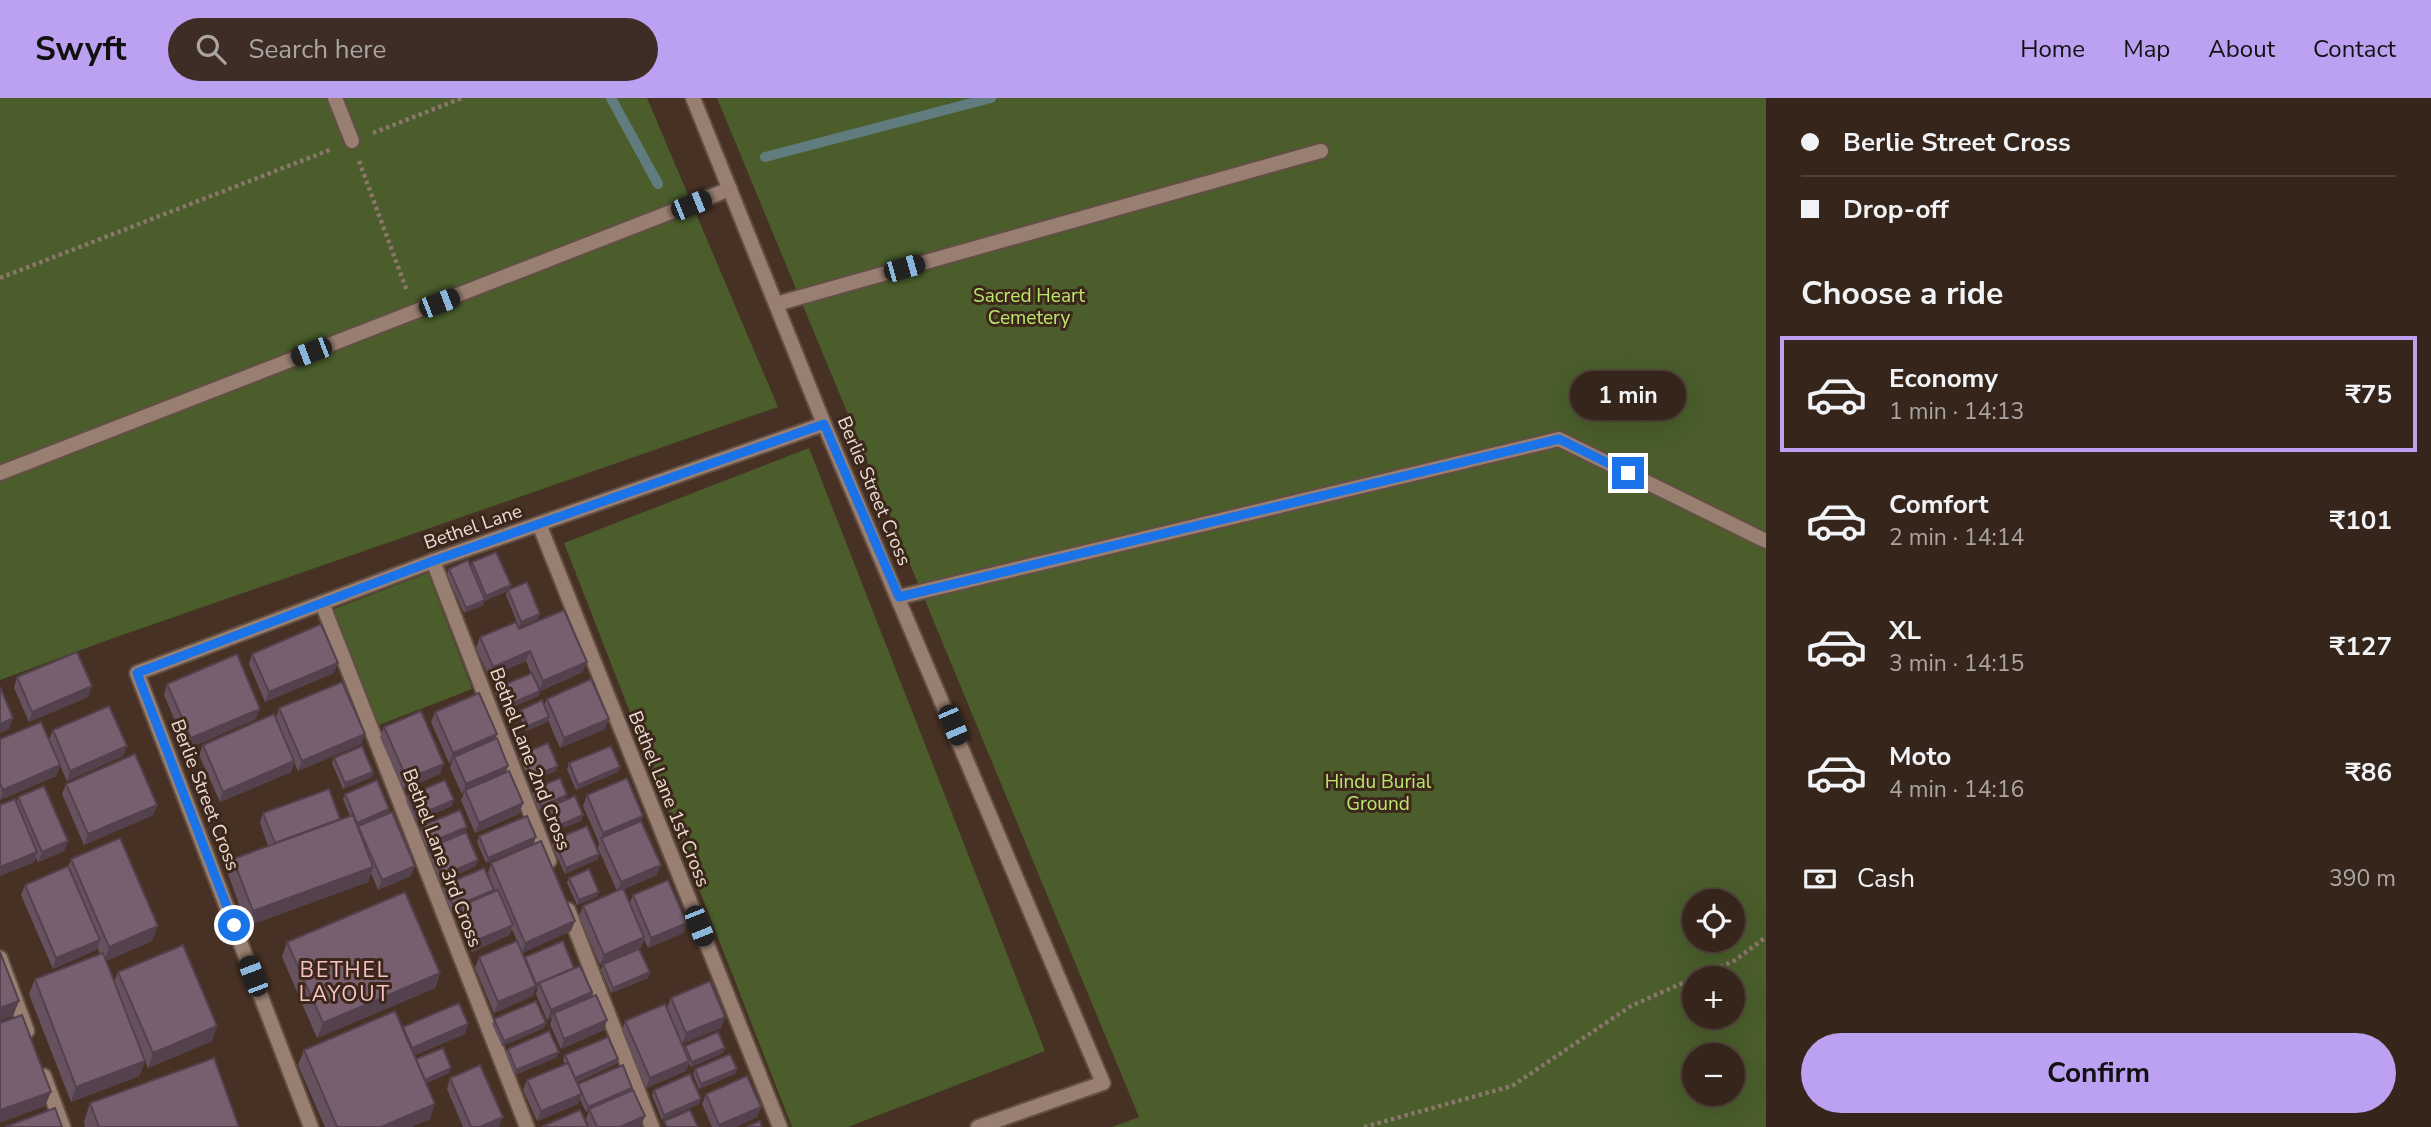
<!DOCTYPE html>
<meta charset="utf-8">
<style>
body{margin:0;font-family:"Nunito Sans",sans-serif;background:#3d2d24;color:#f1f3f6;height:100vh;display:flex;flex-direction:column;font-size:26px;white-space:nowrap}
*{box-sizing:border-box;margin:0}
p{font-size:23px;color:#aaa5a3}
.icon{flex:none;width:38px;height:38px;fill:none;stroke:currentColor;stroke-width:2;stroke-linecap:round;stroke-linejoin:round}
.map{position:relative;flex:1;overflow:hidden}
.side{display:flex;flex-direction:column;background:#35251b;width:665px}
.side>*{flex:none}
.guide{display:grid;align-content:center;height:154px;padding:0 35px;background:#35251b}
.controls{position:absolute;left:1682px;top:791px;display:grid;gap:14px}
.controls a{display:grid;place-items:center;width:63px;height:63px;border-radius:50%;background:#35251b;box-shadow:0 7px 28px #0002,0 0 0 2px #4f423a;font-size:35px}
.end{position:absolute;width:32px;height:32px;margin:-16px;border:9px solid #1a73e8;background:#fff;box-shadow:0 0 0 4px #fff}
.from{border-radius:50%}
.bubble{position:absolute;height:49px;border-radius:24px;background:#35251b;box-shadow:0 7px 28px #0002,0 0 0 2px #4f423a;font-size:23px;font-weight:700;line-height:49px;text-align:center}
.car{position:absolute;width:21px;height:42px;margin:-21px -10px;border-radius:9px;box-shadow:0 0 5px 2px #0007;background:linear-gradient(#222 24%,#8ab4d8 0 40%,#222 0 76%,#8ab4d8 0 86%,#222 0)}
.guide b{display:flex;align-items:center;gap:24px;height:66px;font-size:26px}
.guide b+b{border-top:2px solid #4f423a}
.guide i{width:18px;height:18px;background:#f1f3f6}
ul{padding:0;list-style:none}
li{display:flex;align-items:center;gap:21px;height:116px;margin:0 14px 10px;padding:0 21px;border:4px solid transparent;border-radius:0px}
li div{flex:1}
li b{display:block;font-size:26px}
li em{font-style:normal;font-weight:700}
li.on{border-color:#bca0f2}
li>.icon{width:63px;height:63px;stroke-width:1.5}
h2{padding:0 35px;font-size:32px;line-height:84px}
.pay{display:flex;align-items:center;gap:18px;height:77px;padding:0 35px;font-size:26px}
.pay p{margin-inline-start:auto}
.button{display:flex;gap:14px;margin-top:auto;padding:14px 35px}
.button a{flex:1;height:80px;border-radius:42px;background:#bca0f2;color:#111;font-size:28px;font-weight:700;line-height:80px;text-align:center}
header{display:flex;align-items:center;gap:42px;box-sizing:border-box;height:98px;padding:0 35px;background:#bca0f2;color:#111}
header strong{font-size:33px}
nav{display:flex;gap:38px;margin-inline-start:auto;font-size:24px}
.search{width:490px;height:63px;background:#3d2d24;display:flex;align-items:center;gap:18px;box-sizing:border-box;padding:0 24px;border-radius:38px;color:#aaa5a3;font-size:26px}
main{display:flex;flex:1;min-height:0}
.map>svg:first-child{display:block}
</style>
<header>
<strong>Swyft</strong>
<div class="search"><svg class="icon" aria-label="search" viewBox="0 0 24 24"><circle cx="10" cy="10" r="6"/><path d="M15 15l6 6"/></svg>Search here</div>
<nav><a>Home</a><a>Map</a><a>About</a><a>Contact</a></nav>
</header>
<main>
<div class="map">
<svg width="1766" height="1029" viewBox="0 0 1766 1029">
<rect width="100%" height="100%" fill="#473124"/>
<g fill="#4a5d2b" fill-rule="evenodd">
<path d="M0,0H647L778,309L105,543L0,582Z"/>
<path d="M717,0H1766V1029H1112L1139,1019ZM1694,803H1732V842H1694ZM1694,880H1732V919H1694ZM1694,957H1732V996H1694Z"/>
<path d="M809,350L1045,953L848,1029H792L564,445Z"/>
<path d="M428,475L472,591L379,627L334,511Z"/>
</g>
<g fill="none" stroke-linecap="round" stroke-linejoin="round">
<g stroke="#617c7e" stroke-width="10">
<path d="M611,0L658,86"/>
<path d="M765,59L991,0"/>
</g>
<defs>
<g id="service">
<path d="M335,0L352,43"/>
<path d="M776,206L1321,53"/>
<path d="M0,375L730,91"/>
<path d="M899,499L1559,341L1766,443"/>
</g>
<g id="minor">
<path d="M539,426L780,1029"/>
<path d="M433,463L549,763"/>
<path d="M322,505L527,1029"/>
<path d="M568,812L652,1029"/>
<path d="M0,860L27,933"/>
<path d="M44,978L63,1029"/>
<path d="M311,1029L137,575L433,463L824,326"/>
</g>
<path id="tertiary" d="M693,0L824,326L1103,985L978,1029"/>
</defs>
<use href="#service" stroke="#624f44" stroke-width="18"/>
<use href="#minor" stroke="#624f44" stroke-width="18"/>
<use href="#tertiary" stroke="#624f44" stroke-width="18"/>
<g stroke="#8a766b" stroke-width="4.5" stroke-dasharray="3.5 3.5" stroke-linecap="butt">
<path d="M373,35L462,0"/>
<path d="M359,63L407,193"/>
<path d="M0,180L332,51"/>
<path d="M1694,880L1734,863L1766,839"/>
<path d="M1364,1029L1512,988L1631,908L1694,880"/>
</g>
<use href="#service" stroke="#997f71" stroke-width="14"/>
<use href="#minor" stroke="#997f71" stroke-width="14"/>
<use href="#tertiary" stroke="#997f71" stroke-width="14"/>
</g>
<g fill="#66525f">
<path d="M472,464L511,487L509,492L538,521L519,529L506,497L507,493L484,503L483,507L464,515L447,476L449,471L471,469Z"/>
<path d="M519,531L583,574L540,593L538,598L503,613L495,595L497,590L531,575L526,563L489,579L476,550L480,539Z"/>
<path d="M252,556L334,575L265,604L249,566Z"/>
<path d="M17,579L88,599L29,624L14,590Z"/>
<path d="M167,586L256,621L187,651L164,597Z"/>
<path d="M547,601L605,631L560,650L548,622L547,624L526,633L519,617L521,612L544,607Z"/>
<path d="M279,610L365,636L361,646L298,673L294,664L291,674L220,704L199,657L203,647L276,620Z"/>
<path d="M435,614L497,636L495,642L508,668L506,674L523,705L519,716L475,735L461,702L464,695L462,696L450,670L452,664L449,665L431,624Z"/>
<path d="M384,629L440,676L403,692L380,639Z"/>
<path d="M53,632L127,648L123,658L67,683L49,642Z"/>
<path d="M0,641L60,667L56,678L0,702Z"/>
<path d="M522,656L556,673L530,684L520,661Z"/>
<path d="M334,660L373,674L372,679L343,691L332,665Z"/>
<path d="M569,665L620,669L618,674L576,692L567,671Z"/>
<path d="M560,680L539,713L532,697L534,691Z"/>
<path d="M66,686L157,707L153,717L84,747L62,696Z"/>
<path d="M345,696L389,711L388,715L411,778L378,792L371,775L368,784L247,828L228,776L233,761L268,748L260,725L263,715L340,722L350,718L343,701Z"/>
<path d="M587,697L643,718L641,723L657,777L624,791L630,805L633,797L687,825L683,835L648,850L644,841L641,850L600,867L579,818L583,808L617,793L598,750L599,745L583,708Z"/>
<path d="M408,698L452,708L415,723L406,703Z"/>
<path d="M18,699L68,743L64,753L38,764L35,758L34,764L0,778V707L16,704Z"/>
<path d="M551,708L583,717L581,723L558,732L550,713Z"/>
<path d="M422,728L467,729L465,734L427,750L420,734Z"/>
<path d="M479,738L534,745L486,765L477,744Z"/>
<path d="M554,742L598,761L565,776L552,747Z"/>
<path d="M429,750L476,768L440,784L428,755Z"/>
<path d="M71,761L152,843L106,863L114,884L118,874L212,943L148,970L145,963L139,978L71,1004L29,896L35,881L100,856L97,848L96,852L53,871L21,797L25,787L68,769Z"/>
<path d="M491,765L571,833L522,855L525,861L574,870L592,894L590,900L604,932L561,951L550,926L552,920L547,922L536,896L538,890L535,891L533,898L494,915L475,870L479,859L517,843L512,831L509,837L472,854L456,818L459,811L452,814L442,792L444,787L494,792L493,794L495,793L488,775Z"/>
<path d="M569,780L599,794L597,799L577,807L567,785Z"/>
<path d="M287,844L440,875L435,890L317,940L282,859Z"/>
<path d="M603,866L650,874L648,880L611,895L601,872Z"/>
<path d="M671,900L721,930L682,946L667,910Z"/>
<path d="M494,921L544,930L502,948L492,926Z"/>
<path d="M625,923L684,951L685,948L723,955L691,969L689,965L686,973L646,990L622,933Z"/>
<path d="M465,936L415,957L416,961L451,970L449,975L427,985L430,1021L411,1029H325L298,967L304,952Z"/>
<path d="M508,951L557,959L515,977L506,956Z"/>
<path d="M565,957L618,961L616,966L577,984V986L632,990L631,993L641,1028L589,1029L586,1021L589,1013L586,1014L580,1001L578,1006L537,1023L523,992L527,982L565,966L563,962Z"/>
<path d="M695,971H737L735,976L699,991L693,976Z"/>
<path d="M450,980L499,1029H463L447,991Z"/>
<path d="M654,992L701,1001L699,1006L662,1022L652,997Z"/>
<path d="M706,996L761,1009L757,1019L735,1029H712L702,1006Z"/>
<path d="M90,1005L239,1029H85L84,1024Z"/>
</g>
<g fill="#53424e">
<path d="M511,487L509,492L485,503L486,498Z"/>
<path d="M485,502L483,507L464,515L466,510Z"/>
<path d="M540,516L538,521L519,529L521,524Z"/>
<path d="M530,553L526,563L489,579L493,569Z"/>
<path d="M587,564L583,574L539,593L543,583Z"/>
<path d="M338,565L334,575L265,604L269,594Z"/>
<path d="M92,588L88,599L29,624L32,614Z"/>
<path d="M540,593L538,598L503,613L505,608Z"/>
<path d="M260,611L256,621L187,651L191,640Z"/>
<path d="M549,619L547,624L526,633L528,628Z"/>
<path d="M13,620L9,631L0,635V626Z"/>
<path d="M609,621L605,631L560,650L564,640Z"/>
<path d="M365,636L361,646L298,673L302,663Z"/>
<path d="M497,636L493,646L454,659L452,664L449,665L453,655Z"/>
<path d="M127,648L123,658L67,683L70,673Z"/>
<path d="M294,663L291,674L220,704L223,694Z"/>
<path d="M444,666L440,676L403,692L407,681Z"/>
<path d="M60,667L56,678L0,702L3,692Z"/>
<path d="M508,668L504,678L465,692L464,695L462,696L466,686Z"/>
<path d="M558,668L556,673L530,684L532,679Z"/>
<path d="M620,669L618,674L576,692L578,687Z"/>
<path d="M373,674L372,679L343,691L345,685Z"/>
<path d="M567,697L565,702L539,713L541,708Z"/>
<path d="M454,702L452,708L415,723L416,718Z"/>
<path d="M523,705L519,716L475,735L479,725Z"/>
<path d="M157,707L153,717L84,747L88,736Z"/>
<path d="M389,711L387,716L355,730L357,725Z"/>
<path d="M583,717L581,723L558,732L560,727Z"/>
<path d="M643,718L639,728L601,740L599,745L603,735Z"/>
<path d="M467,729L465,734L427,750L429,745Z"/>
<path d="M536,739L534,745L486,765L488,760Z"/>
<path d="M68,743L64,753L38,764L42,754Z"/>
<path d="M37,754L34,764L0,778V769Z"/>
<path d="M599,756L598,761L565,776L566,770Z"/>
<path d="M478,762L476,768L440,784L442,778Z"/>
<path d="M661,767L657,777L617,794L621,784Z"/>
<path d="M415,768L411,778L378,792L382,782Z"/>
<path d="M373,769L368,784L247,828L253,813Z"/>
<path d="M494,792L492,797L460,808L459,811L452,814L454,809Z"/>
<path d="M599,794L597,799L577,807L579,802Z"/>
<path d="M575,823L571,833L522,855L525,845Z"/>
<path d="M687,825L683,835L648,850L651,840Z"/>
<path d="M513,827L509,837L472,854L475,843Z"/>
<path d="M158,828L152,843L104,864L109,849Z"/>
<path d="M644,839L641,850L600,867L604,857Z"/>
<path d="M100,842L96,852L53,871L56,860Z"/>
<path d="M574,870L539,885L538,890L535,891L533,898L494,915L498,904L536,888V886Z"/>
<path d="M650,874L648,880L611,895L613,890Z"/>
<path d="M440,875L435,890L317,940L323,925Z"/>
<path d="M592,894L588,905L554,915L552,920L547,922L551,912Z"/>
<path d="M19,903L13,918L0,923V910Z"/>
<path d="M725,919L721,930L682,946L686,935Z"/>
<path d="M607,922L604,932L561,951L564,941Z"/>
<path d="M546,925L544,930L502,948L504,943Z"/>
<path d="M468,926L465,936L408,960L412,950Z"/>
<path d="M217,928L212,943L148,970L153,955Z"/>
<path d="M725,950L723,955L691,969L692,964Z"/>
<path d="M559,954L557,959L515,977L516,972Z"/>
<path d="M618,961L616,966L573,985L575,980Z"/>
<path d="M145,963L139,978L71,1004L76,989Z"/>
<path d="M689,963L686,973L646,990L650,980Z"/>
<path d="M451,970L449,975L421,988L423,982Z"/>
<path d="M737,971L735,976L699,991L701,986Z"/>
<path d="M632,990L630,995L589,1011V1013L586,1014L588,1009Z"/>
<path d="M51,994L45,1008L0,1025V1012Z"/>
<path d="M582,996L578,1006L537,1023L541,1013Z"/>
<path d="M701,1001L699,1006L662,1022L664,1017Z"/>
<path d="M435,1006L430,1021L411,1029H381Z"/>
<path d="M761,1009L757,1019L735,1029H719V1027Z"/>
<path d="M645,1018L641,1028L640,1029H620Z"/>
<path d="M503,1019L499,1029H480Z"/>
</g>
<g fill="#775f6f" stroke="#53424e" stroke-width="2">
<path d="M496,454L511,487L486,498L472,464Z"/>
<path d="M468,462L485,502L466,510L449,471Z"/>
<path d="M527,484L540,516L521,524L508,492Z"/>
<path d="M564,512L587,564L543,583L530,553L493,569L480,539L516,524L519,531Z"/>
<path d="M321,526L338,565L269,594L252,556Z"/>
<path d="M77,554L92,588L32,614L17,579Z"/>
<path d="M237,556L260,611L191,640L167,586Z"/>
<path d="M532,575L540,593L505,608L497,590Z"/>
<path d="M591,581L609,621L564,640L547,601Z"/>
<path d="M342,584L365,636L302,663L279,610Z"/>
<path d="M0,589L13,620L0,626Z"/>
<path d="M479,595L497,636L453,655L435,614Z"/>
<path d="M542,602L549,619L528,628L521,612Z"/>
<path d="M109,608L127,648L70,673L53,632Z"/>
<path d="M421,613L444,666L407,681L384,629Z"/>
<path d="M274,616L294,663L223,694L203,647Z"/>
<path d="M41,624L60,667L3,692L0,685V641Z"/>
<path d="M497,640L508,668L466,686L454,659Z"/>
<path d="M548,645L558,668L532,679L522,656Z"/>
<path d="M362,648L373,674L345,685L334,660Z"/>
<path d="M611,648L620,669L578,687L569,665Z"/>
<path d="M135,656L157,707L88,736L66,686Z"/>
<path d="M509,673L523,705L479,725L465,692Z"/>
<path d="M560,680L567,697L541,708L534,691Z"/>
<path d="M627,680L643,718L603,735L587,697Z"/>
<path d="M377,682L389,711L357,725L345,696Z"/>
<path d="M445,682L454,702L416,718L408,698Z"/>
<path d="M44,688L68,743L42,754L18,699Z"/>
<path d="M329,691L340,721L275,745L263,715Z"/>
<path d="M575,698L583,717L560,727L551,708Z"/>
<path d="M15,701L37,754L0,769V707Z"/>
<path d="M460,712L467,729L429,745L422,728Z"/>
<path d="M392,714L415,768L382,782L358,728Z"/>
<path d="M353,717L373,769L253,813L233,761Z"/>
<path d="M527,718L536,739L488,760L479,738Z"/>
<path d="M641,723L661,767L621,784L601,740Z"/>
<path d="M587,728L599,756L566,770L554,742Z"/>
<path d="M466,734L478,762L442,778L429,750Z"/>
<path d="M120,740L158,828L109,849L71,761Z"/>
<path d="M541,743L575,823L525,845L491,765Z"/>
<path d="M68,768L100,842L56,860L25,787Z"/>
<path d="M484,770L494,792L454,809L444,787Z"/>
<path d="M589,771L599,794L579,802L569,780Z"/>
<path d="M668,782L687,825L651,840L633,797Z"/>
<path d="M623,790L644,839L604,857L583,808Z"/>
<path d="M498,792L513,827L475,843L460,808Z"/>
<path d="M405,794L440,875L323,925L287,844Z"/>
<path d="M517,843L536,888L498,904L479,859Z"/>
<path d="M563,843L574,870L536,886L525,859Z"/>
<path d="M183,847L217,928L153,955L118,874Z"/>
<path d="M639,851L650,874L613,890L603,866Z"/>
<path d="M0,854L19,903L0,910Z"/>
<path d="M103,855L145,963L76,989L35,881Z"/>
<path d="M580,868L592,894L551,912L539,885Z"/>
<path d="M710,883L725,919L686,935L671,900Z"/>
<path d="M596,897L607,922L564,941L554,915Z"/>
<path d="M536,903L546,925L504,943L494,921Z"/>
<path d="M459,905L468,926L412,950L403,929Z"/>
<path d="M665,906L689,963L650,980L625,923Z"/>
<path d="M395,913L435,1006L381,1029H337L304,952Z"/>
<path d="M22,917L51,994L0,1012V925Z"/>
<path d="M549,933L559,954L516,972L508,951Z"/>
<path d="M718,934L725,950L692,964L685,948Z"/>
<path d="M608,939L618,961L575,980L565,957Z"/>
<path d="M443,950L451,970L425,982L416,961Z"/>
<path d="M730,956L737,971L701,986L695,971Z"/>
<path d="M214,960L239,1029H99L90,1005Z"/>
<path d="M568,965L582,996L541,1013L527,982Z"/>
<path d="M480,967L503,1019L480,1029H471L450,980Z"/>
<path d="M623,967L632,990L588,1009L578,986Z"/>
<path d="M690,976L701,1001L664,1017L654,992Z"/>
<path d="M747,978L761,1009L719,1027L706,996Z"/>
<path d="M633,992L645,1018L620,1029H597L589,1011Z"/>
<path d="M55,1010L62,1029H5Z"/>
<path d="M580,1012L588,1029H544L543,1028Z"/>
<path d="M690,1012L698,1029H667L664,1023Z"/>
<path d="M760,1023L762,1029H746Z"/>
</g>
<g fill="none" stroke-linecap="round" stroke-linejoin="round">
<path stroke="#1a73e8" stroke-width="9" d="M234,827L137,575L433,463L824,326L899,499L1559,341L1628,375"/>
</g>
<g text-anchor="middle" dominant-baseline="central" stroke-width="6" stroke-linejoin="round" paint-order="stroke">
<g font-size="19" fill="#bbe76f" stroke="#3c271a">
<text x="1029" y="198">Sacred Heart<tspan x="1029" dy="22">Cemetery</tspan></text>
<text x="1378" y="684">Hindu Burial<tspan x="1378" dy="22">Ground</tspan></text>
</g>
<g font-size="19" fill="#ecddd5" stroke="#3c271a">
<text transform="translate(874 393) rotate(67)">Berlie Street Cross</text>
<text transform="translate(473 429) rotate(-19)">Bethel Lane</text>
<text transform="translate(530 661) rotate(69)">Bethel Lane 2nd Cross</text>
<text transform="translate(205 697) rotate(69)">Berlie Street Cross</text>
<text transform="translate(669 701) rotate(68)">Bethel Lane 1st Cross</text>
<text transform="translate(442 760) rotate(69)">Bethel Lane 3rd Cross</text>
</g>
<g font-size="21" letter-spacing="2" fill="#f7c3c8" stroke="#3c271a">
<text x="345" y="872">BETHEL<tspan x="345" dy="24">LAYOUT</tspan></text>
</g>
</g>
</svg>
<div class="controls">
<a><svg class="icon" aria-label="locate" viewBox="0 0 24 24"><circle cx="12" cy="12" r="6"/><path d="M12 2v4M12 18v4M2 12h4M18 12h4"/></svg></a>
<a>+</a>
<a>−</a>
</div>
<i class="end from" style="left:234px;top:827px"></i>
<i class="end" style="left:1628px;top:375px"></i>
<div class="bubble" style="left:1570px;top:273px;width:116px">1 min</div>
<i class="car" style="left:691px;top:107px;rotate:68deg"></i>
<i class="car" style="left:904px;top:170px;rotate:74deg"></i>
<i class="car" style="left:439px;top:205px;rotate:69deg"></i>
<i class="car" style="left:311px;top:254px;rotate:249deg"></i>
<i class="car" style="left:953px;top:627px;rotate:157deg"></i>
<i class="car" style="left:699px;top:828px;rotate:158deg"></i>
<i class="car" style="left:253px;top:878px;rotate:339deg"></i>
</div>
<section class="side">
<div class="guide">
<b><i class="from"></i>Berlie Street Cross</b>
<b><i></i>Drop-off</b>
</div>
<h2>Choose a ride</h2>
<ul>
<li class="on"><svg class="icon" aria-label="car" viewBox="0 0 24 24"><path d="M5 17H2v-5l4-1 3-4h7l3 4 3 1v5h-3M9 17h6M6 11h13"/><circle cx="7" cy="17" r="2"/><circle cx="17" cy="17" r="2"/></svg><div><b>Economy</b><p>1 min · 14:13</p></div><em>₹75</em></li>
<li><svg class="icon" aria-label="car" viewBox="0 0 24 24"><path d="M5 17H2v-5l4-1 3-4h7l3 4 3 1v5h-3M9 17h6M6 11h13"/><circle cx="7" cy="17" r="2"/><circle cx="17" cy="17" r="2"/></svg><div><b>Comfort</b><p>2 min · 14:14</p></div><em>₹101</em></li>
<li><svg class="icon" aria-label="car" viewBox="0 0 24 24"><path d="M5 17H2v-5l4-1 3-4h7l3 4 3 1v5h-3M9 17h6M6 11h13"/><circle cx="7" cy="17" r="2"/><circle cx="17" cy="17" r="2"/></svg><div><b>XL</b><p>3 min · 14:15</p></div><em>₹127</em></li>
<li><svg class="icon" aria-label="car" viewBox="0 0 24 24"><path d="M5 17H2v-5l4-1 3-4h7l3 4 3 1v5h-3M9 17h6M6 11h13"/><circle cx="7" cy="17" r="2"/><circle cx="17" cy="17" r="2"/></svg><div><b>Moto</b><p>4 min · 14:16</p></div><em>₹86</em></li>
</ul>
<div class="pay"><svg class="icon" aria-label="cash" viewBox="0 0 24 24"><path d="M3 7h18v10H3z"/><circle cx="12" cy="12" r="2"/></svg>Cash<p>390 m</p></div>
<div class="button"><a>Confirm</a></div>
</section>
</main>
